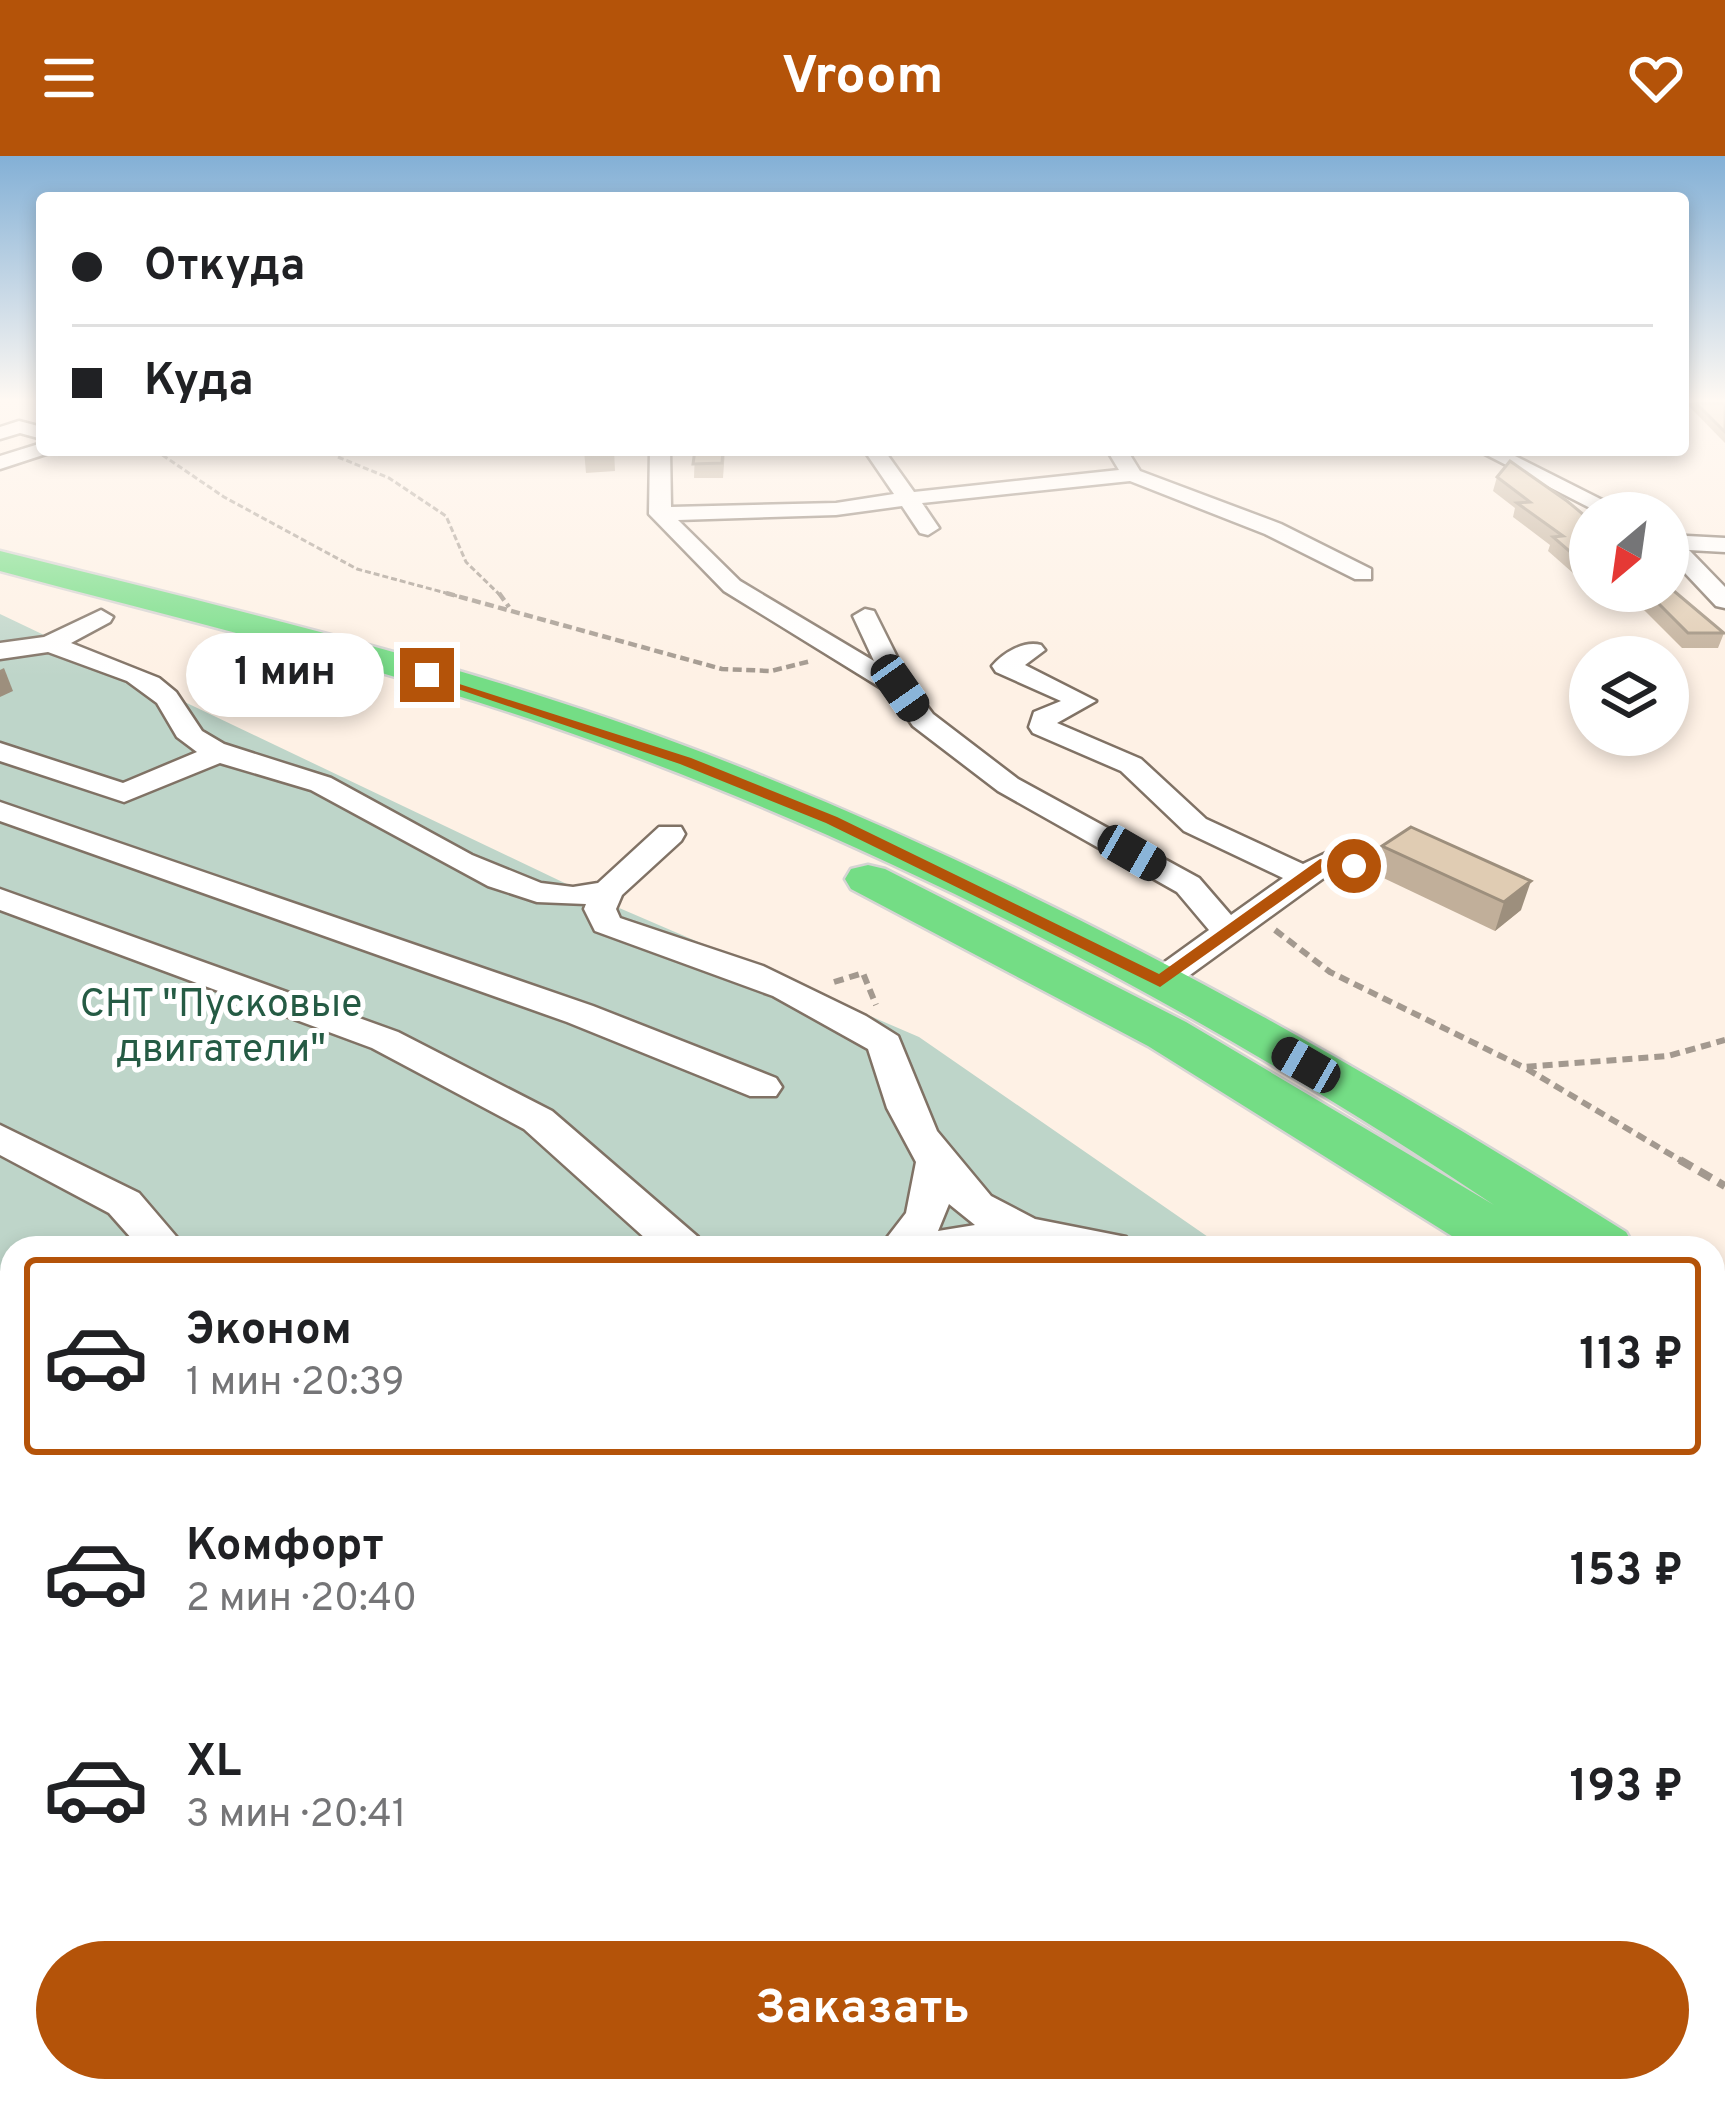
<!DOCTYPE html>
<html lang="ru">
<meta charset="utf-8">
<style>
body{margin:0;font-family:Overpass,sans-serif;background:#f6f6f6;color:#202124;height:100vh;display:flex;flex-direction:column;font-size:45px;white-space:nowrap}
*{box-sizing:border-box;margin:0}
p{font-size:39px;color:#757577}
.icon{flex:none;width:66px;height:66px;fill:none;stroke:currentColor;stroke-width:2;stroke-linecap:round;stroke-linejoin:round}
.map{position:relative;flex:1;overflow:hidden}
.side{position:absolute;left:0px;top:1080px;width:1725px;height:867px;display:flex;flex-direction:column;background:#fff;border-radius:36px 36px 0 0;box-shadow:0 6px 18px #0003}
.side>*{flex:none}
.top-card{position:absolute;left:36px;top:36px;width:1653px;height:264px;border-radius:12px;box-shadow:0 6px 18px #0003;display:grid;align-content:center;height:264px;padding:0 36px;background:#fff}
.needle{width:78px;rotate:209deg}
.fabs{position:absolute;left:1569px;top:336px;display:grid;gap:24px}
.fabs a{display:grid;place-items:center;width:120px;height:120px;border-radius:50%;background:#fff;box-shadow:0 6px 18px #0003;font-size:60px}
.end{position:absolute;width:54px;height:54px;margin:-27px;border:15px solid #b45309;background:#fff;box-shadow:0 0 0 6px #fff}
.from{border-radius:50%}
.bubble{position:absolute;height:84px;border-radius:42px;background:#fff;box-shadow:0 6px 18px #0003;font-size:39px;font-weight:700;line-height:84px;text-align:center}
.car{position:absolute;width:36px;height:72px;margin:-36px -18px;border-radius:15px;box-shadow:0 0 9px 3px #0007;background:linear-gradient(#222 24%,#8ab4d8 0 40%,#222 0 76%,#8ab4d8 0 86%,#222 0)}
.top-card b{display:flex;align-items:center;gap:42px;height:114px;font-size:45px}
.top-card b+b{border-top:3px solid #e0e0e0}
.top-card i{width:30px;height:30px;background:#202124}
ul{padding:21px 0 0;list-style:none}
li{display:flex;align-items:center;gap:36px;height:198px;margin:0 24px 18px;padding:0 12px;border:6px solid transparent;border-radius:12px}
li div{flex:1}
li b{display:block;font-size:45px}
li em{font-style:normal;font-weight:700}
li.active{border-color:#b45309}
li>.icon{width:108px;height:108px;stroke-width:1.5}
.action{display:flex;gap:24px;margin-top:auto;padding:24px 36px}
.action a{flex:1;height:138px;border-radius:72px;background:#b45309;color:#fff;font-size:48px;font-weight:700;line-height:138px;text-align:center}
header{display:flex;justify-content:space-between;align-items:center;height:156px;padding:0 36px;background:#b45309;color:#fff;font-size:54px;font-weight:700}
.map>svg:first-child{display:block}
</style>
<header><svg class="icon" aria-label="menu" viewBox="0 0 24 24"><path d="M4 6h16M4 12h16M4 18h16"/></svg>Vroom<svg class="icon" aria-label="heart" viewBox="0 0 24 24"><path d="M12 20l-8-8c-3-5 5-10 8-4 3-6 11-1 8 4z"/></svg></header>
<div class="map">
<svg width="1725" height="1946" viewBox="0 0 1725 1946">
<rect width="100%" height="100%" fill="#fef1e5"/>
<path fill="#bed5c9" d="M0,458L596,742L919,881L1224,1092H12V1935H1713V1451L1725,1462V1946H0Z"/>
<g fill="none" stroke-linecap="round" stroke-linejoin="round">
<defs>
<g id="minor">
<path d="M19,265L42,271V283L20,277L0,283V271Z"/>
<path d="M42,287V294H51L49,297L0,313V300Z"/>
<path d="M650,294H670L671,351L836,347L894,338L864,294H884L914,336L1119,314L1107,294H1127L1140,315L1281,368L1371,413V423H1355L1265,378L1130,325L922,347L939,372L928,379L920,377L902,350L836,359L678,364L740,425L874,505L853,460L865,453L874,455L911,529L933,558L1018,623L1199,722L1231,759L1283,722L1184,675L1121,615L1033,577L1029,571L1034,556L1061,545L996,516L992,510C1003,497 1024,484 1041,489L1045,494L1025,509L1096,545L1057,567L1141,603L1206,663L1303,708L1326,697L1366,702L1371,709L1355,718L1332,716L1172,832H1148L1143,825L1148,818L1209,774L1177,736L998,635L913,570L891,538L724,435L649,358Z"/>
<path d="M1477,294H1503L1628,357H1600Z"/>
<path d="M1668,379L1725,382V396L1689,394L1725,431V452L1716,450L1668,399Z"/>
<path d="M101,454L113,461L110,466L71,487L159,522L176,536L202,575L224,588L331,622L472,699L541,727L573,731L598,727L659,671H681L685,678L681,685L622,739L616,753L620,762L763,810L866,860L898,880L937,975L991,1040L1035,1063L1126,1081L1132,1092H879L906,1057L916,1006L887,952L868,893L773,840L595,775L584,753L586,748L537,746L488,730L311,634L220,607L124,646L0,605V587L123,627L197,596L177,581L157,547L127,525L48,496L0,503V487L44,481ZM949,1048L975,1069L938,1075Z"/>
<path d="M0,646L593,850L776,922L782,931L776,940H750L567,866L0,665Z"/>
<path d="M0,733L398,876L552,955L698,1081L704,1092H656L524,973L372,892L0,754Z"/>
<path d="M0,969L139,1037L186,1092H140L109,1057L0,999Z"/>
<path d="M0,1243L12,1247V1305L0,1300Z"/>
<path d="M1713,1454L1725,1458V1514L1713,1509Z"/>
<path d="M77,1935H143L141,1946H75Z"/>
<path d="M551,1935H617L618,1946H552Z"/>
<path d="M1062,1935H1128L1131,1946H1065Z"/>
<path d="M1543,1935H1612L1616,1946H1548Z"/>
</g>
<g id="highway">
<path d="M0,395C236,454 477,510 704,597C1029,722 1332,891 1626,1076L1635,1092H1558L1543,1082L1549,1092H1471L1148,890L851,733L845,723L851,713L868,709L885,713L1186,866L1494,1049C1213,861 911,700 593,585C400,515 198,468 0,415Z"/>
<path d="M1713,1140L1725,1144V1198L1713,1194Z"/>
<path d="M1713,1195L1725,1199V1258L1713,1254Z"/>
</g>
</defs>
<use href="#minor" stroke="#807265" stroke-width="5"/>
<use href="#highway" stroke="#d5d4d3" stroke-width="5"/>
<g stroke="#a3998f" stroke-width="3" stroke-dasharray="6 3" stroke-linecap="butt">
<path d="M155,294L224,341L357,413L457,440"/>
<path d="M338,301L389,322L446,360L466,406L501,440"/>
</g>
<g stroke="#a3998f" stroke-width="4.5" stroke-dasharray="9 4.5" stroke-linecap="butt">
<path d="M446,437L722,513L771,515L811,505"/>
<path d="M499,437L509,451"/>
</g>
<g stroke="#a3998f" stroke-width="6" stroke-dasharray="10 6" stroke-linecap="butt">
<path d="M1275,774L1330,816L1523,911L1668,900L1725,884"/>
<path d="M834,826L863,817L876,849"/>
<path d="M1527,913L1685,1007"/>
</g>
<path stroke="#a3998f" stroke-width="8" stroke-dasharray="14 8" stroke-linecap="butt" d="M1680,1004L1725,1030"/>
<use href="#minor" fill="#fff" fill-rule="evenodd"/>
<use href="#highway" fill="#74dd85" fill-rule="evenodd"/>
</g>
<g fill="#c1af9a">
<path d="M1686,247H1725V287Z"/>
<path d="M584,294H614L615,315L586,317Z"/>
<path d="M695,294H725L723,322H694Z"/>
<path d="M1497,321L1590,364V432L1548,395L1550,389L1513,361L1515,352L1493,335Z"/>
<path d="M1594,435H1668L1724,477L1718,492H1682L1640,450L1612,451Z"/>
<path d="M1382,690L1521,754L1495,775L1375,718Z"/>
</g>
<g fill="#9d8f7d">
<path d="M4,512L13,535L0,541V514Z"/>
<path d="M1531,725L1521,754L1495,775L1504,746Z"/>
</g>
<g fill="#e0ccb3" stroke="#9d8f7d" stroke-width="3">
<path d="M1696,247H1725V276Z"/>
<path d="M695,294H723L722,307L693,308Z"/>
<path d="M1510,305L1567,345L1590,364V413L1553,381L1563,380L1517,347L1530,346L1497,321Z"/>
<path d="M1668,430L1724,477H1688L1646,435H1616H1668Z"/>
<path d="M1411,671L1531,725L1504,746L1382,690Z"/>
</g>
<linearGradient id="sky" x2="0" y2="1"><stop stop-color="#83b0d6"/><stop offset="0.47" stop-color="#fff9f3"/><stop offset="1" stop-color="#fff9f3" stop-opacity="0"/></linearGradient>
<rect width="1725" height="520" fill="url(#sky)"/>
<path fill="#b45309" d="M422,516L691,602L837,661L1159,818L1320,703L1362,710L1354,714L1329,711L1160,831L826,667L680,608L422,521Z"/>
<g text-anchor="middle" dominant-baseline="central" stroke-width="10" stroke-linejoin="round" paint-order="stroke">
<g font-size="39" fill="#255b44" stroke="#fff">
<text x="221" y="850">СНТ "Пусковые<tspan x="221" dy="45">двигатели"</tspan></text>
</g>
</g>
</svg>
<div class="fabs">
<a><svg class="needle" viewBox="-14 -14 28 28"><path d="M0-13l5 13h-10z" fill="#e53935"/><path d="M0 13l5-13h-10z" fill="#757577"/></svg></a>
<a><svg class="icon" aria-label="layers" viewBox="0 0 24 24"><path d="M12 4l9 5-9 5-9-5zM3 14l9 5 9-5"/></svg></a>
</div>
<i class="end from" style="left:1354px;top:710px"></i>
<i class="end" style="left:427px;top:519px"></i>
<div class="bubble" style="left:186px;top:477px;width:198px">1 мин</div>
<i class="car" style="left:900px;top:532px;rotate:145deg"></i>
<i class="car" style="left:1132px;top:697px;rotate:120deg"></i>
<i class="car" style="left:1306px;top:909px;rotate:300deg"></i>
<div class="top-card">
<b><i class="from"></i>Откуда</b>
<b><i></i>Куда</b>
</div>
<section class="side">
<ul>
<li class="active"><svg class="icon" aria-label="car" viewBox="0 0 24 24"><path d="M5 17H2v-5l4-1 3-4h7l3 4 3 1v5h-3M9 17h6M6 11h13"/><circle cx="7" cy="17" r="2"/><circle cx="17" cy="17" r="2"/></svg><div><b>Эконом</b><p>1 мин · 20:39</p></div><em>113 ₽</em></li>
<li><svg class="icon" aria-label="car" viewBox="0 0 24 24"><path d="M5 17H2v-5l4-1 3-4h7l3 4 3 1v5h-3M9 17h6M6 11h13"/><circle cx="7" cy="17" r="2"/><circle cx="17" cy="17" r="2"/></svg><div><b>Комфорт</b><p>2 мин · 20:40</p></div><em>153 ₽</em></li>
<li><svg class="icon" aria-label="car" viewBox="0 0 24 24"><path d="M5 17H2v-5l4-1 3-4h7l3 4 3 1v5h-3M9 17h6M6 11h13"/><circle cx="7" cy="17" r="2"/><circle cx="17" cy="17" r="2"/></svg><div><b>XL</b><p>3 мин · 20:41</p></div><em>193 ₽</em></li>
</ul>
<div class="action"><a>Заказать</a></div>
</section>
</div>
